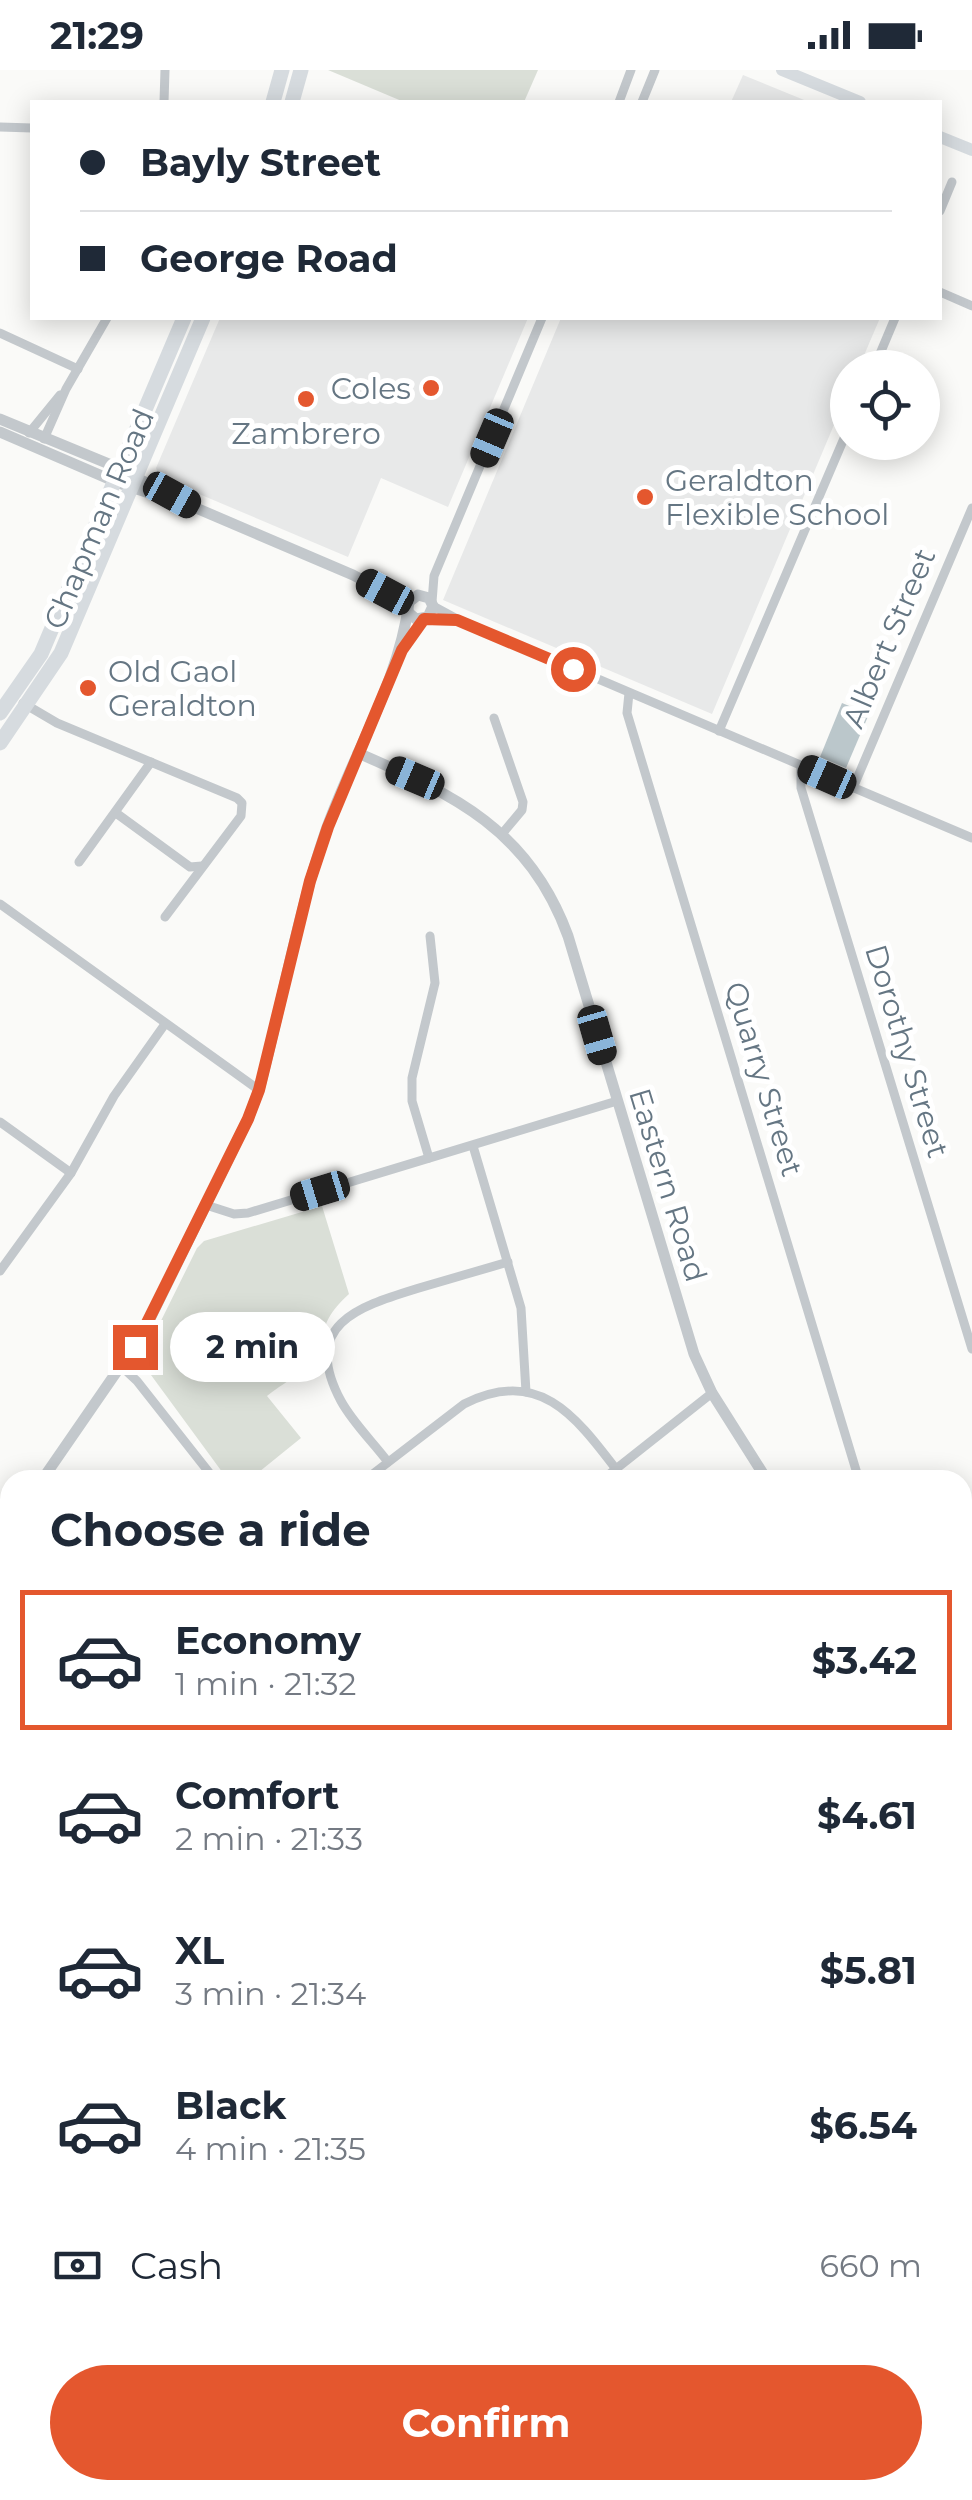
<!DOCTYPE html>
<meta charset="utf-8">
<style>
body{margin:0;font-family:Montserrat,sans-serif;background:#f2f2f3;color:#1f2937;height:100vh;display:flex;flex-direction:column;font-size:38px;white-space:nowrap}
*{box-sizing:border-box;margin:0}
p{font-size:32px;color:#747a83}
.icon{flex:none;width:55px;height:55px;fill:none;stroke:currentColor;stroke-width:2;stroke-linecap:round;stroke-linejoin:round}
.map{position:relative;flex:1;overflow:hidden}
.sheet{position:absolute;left:0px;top:1400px;width:972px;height:1030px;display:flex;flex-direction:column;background:#fff;border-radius:30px 30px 0 0;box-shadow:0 5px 25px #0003}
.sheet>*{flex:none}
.banner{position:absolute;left:30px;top:30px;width:912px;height:220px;border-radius:0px;box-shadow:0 5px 25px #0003;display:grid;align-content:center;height:220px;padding:0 50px;background:#fff}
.tools{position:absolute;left:830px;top:280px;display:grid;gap:20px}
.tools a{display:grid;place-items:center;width:110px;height:110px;border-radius:50%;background:#fff;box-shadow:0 5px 25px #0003;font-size:50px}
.end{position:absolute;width:45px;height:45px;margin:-22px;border:12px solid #e4572e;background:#fff;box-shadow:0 0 0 5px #fff}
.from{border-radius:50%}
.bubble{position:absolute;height:70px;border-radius:35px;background:#fff;box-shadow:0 5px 25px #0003;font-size:32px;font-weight:700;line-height:70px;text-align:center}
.car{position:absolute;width:30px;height:60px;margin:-30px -15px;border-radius:12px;box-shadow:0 0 8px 2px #0007;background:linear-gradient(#222 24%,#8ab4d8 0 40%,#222 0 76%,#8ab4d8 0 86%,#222 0)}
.banner b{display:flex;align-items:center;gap:35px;height:95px;font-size:38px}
.banner b+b{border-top:2px solid #e0e1e3}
.banner i{width:25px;height:25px;background:#1f2937}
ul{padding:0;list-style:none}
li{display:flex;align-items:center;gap:30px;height:140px;margin:0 20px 15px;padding:0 30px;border:5px solid transparent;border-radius:0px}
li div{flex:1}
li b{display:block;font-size:38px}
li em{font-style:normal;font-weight:700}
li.selected{border-color:#e4572e}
li>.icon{width:90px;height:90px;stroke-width:1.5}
h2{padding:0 50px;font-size:45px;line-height:120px}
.pay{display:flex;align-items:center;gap:25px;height:110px;padding:0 50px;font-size:38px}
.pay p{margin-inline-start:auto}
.primary-button{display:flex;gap:20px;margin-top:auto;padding:20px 50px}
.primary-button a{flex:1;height:115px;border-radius:60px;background:#e4572e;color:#fff;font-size:40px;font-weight:700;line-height:115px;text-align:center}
.status{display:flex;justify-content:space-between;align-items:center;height:70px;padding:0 50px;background:#fff;direction:ltr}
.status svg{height:28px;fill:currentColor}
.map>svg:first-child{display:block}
</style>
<div class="status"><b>21:29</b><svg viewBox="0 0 49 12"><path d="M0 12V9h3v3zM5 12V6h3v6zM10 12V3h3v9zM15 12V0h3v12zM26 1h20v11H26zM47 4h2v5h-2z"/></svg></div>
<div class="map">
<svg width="972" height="2430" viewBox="0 0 972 2430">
<rect width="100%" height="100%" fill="#fafaf8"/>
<g fill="#e8e9e9">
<path d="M743,5L809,32H731Z"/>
<path d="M220,248H528L448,437L381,408L348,487L159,407L156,398Z"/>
<path d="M561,248H880L859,297L848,298L847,324L712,644L443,530Z"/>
<path d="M10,1813V2126L0,2134V1818Z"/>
<path d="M0,2295L10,2298V2420H67L68,2430H0Z"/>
</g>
<g fill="#dadfd7">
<path d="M328,0H538L524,32H404Z"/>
<path d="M322,1136L349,1224C323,1248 327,1255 315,1285C309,1300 280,1315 267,1326L301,1368L249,1410H228L151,1305L149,1275L197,1178L204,1171Z"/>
</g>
<path fill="#bbc7cb" d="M842,633L869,644L846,698L820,687Z"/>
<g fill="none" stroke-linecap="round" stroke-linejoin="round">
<g stroke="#c3c8cc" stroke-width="9">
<path d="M164,32L165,0"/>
<path d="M619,32L631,0"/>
<path d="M642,32L655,0"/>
<path d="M0,57L32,58"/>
<path d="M940,141L952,112"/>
<path d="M940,222L972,236"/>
<path d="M0,263L78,299"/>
<path d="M874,298L895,248"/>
<path d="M29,363L60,325"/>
<path d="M44,369L66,319L107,248"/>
<path d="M432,532L434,506L542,248"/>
<path d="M433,536L457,549L972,768"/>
<path d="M629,623L627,643L859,1410"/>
<path d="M23,633L57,653L237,728L242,733L241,746L165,847"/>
<path d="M494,648L523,732L522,740L502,764"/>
<path d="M719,661L848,359"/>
<path d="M801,696V718L972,1279"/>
<path d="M853,718L972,438"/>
<path d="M116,743L190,797L202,796"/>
<path d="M79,792L151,692"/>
<path d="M0,834L259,1020"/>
<path d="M0,1052L71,1103"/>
<path d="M473,1076L521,1238L526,1322"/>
<path d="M429,1088L412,1031V1008L435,913L430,866"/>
<path d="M206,1135L234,1144L248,1143L617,1031"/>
<path d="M0,1201L71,1103L114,1026L165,954"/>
<path d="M122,1297L137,1311L215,1410"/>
<path d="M388,1392C373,1372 353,1353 341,1331C299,1253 361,1236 419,1218C449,1209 478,1201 508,1192"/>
<path d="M365,1410L464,1334C538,1297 574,1344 616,1399"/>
<path d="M602,1410L712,1323"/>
<path d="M962,2333H972"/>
<path d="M259,2420L260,2430"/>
<path d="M594,2420L596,2430"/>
<path d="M766,2420L768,2430"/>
<path d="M673,2430L728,2420"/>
</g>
<g stroke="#c3c8cc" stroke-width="11">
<path d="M0,349L109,394L196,438L353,505L385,522L408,540"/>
<path d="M0,362L116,412L173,431"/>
<path d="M358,683C455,725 529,760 568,866L694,1284L712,1323L767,1410"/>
<path d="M42,1410L142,1265L248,1049L259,1020C282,934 297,845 326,760C353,684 399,612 409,532L418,525L429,528L433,536L428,547L416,549L410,544"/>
<path d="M0,1467L10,1453"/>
<path d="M962,1597L972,1598"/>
<path d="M962,1618L972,1617"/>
<path d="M440,2420L442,2430"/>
</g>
<g stroke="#d6dbdf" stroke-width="12">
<path d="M782,0L860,32"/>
<path d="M940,67L972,80"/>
<path d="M0,1529L10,1547"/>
<path d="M0,1546L10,1557"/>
<path d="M0,1801L10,1795"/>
<path d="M962,2031H972"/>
<path d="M0,2265L10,2255"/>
<path d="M0,2275L10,2276"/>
</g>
<g stroke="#d6dbdf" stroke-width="15">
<path d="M273,32L282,0"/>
<path d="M292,32L301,0"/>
<path d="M0,643L41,584L184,248"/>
<path d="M0,673L61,583L203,248"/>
<path d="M0,2192L10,2203"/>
<path d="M0,2217L10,2230"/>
<path d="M82,2420L83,2430"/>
<path d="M98,2420L99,2430"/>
</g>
</g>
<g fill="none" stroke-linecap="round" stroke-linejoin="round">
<path stroke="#e4572e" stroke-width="12" d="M135,1277L248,1049L259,1020L310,811L328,757L402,580L424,549L457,550L573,599"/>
</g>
<g fill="#e4572e" stroke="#fff" stroke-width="4">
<circle cx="431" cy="318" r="10"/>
<circle cx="306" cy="329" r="10"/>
<circle cx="645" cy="427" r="10"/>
<circle cx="88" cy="618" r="10"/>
</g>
<g text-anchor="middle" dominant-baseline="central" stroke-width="10" stroke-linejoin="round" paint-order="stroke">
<g font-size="30" fill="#657683" stroke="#fff" text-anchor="start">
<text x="411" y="318" text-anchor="end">Coles</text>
<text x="306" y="363" text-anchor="middle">Zambrero</text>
<text x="665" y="410">Geraldton<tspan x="665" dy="34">Flexible School</tspan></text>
<text x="108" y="601">Old Gaol<tspan x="108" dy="34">Geraldton</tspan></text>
</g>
<g font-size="30" fill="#657683" stroke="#fff">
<text transform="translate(99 449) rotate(-67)">Chapman Road</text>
<text transform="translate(889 568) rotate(-67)">Albert Street</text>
<text transform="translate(907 981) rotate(73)">Dorothy Street</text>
<text transform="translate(764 1009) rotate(73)">Quarry Street</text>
<text transform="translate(668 1115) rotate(73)">Eastern Road</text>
</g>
</g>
</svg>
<div class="tools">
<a><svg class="icon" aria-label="locate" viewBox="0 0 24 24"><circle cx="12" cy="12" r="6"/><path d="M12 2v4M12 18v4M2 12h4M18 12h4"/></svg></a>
</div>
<i class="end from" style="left:573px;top:599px"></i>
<i class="end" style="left:135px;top:1277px"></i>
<div class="bubble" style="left:170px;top:1242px;width:165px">2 min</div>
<i class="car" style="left:492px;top:368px;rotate:203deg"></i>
<i class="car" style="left:172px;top:425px;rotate:119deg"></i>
<i class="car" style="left:385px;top:522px;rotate:298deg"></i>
<i class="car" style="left:827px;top:707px;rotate:294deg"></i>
<i class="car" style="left:415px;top:708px;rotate:293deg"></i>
<i class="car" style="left:597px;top:965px;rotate:164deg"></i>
<i class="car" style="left:320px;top:1121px;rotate:253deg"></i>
<div class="banner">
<b><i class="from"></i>Bayly Street</b>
<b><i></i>George Road</b>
</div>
<section class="sheet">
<h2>Choose a ride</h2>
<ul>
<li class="selected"><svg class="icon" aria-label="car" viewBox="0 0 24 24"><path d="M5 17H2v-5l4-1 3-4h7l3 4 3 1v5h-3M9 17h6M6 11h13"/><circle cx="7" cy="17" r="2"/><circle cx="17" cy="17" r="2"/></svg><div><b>Economy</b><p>1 min · 21:32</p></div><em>$3.42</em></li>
<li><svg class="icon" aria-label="car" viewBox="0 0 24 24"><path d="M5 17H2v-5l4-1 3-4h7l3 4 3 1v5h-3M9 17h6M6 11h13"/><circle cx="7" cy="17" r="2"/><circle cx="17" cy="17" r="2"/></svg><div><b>Comfort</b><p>2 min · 21:33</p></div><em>$4.61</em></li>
<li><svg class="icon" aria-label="car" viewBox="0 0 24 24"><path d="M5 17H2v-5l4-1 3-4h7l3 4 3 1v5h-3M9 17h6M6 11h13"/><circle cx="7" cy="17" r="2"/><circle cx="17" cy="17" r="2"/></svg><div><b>XL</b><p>3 min · 21:34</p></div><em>$5.81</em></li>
<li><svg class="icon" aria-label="car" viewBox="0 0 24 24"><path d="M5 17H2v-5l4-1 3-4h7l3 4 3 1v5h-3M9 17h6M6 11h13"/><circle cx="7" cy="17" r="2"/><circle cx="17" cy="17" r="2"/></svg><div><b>Black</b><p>4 min · 21:35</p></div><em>$6.54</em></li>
</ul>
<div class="pay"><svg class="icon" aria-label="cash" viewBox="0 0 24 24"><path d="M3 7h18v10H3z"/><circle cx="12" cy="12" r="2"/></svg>Cash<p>660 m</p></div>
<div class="primary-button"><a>Confirm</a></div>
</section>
</div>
